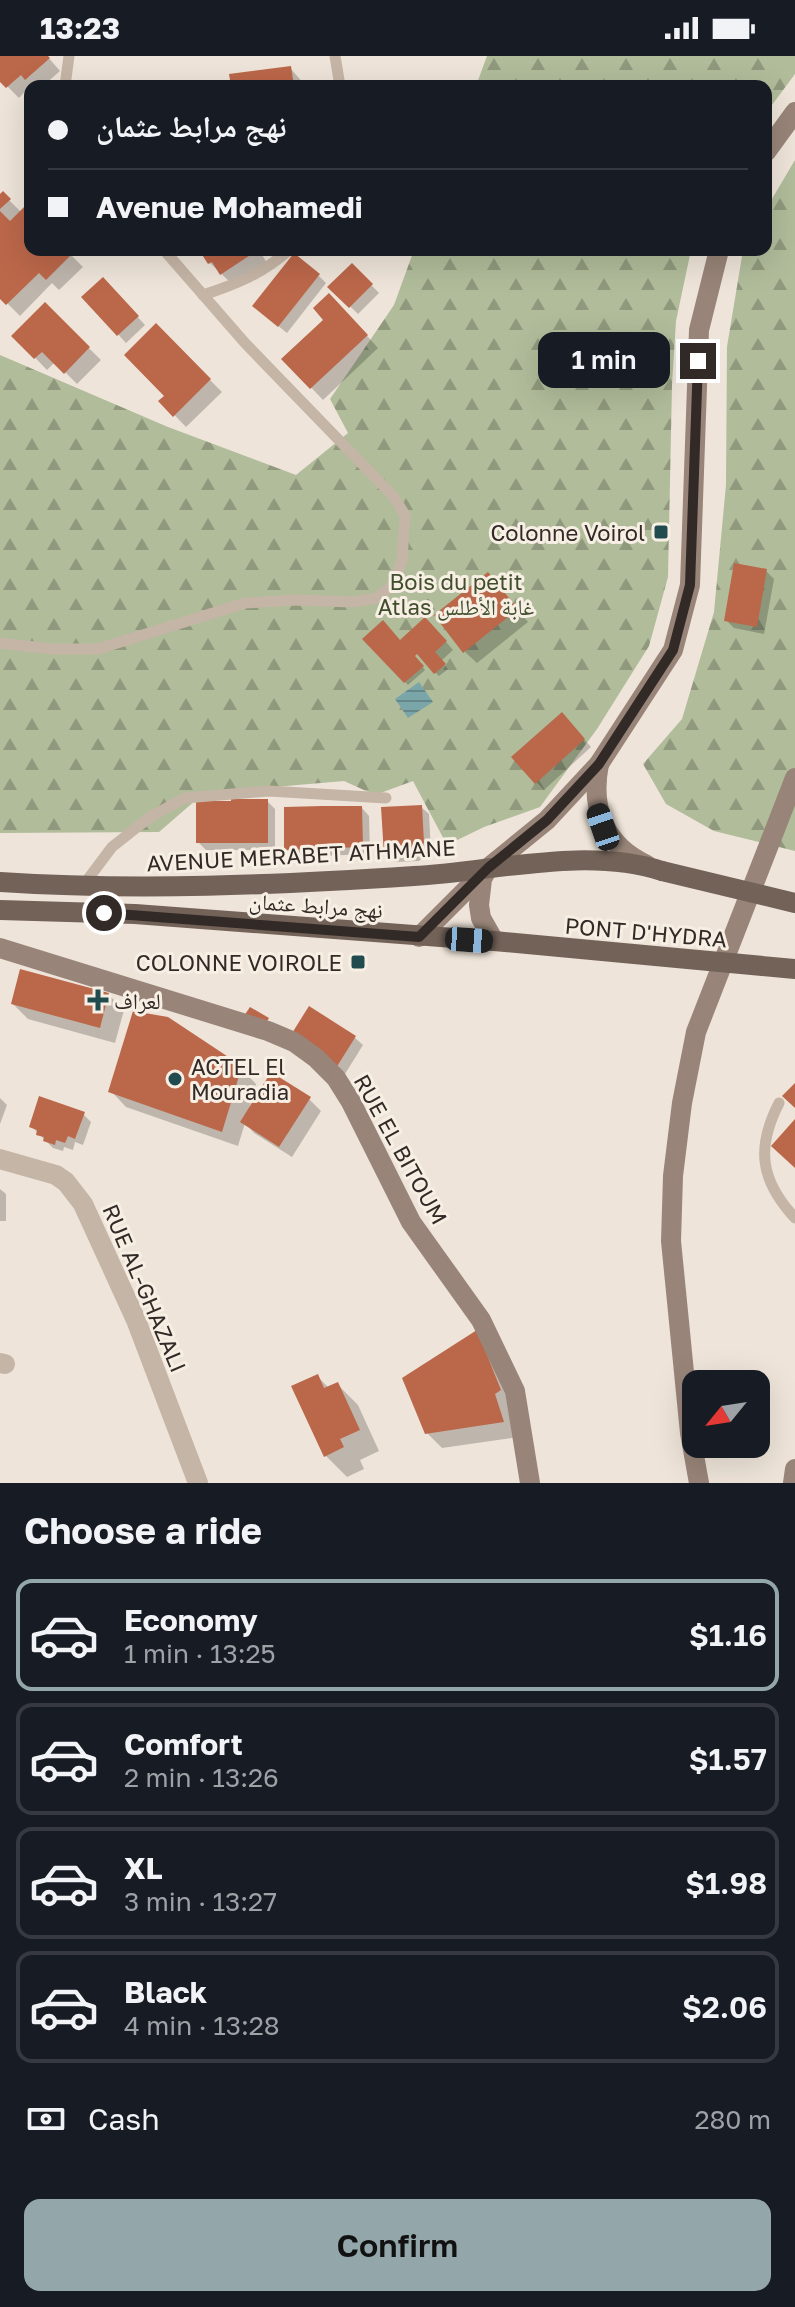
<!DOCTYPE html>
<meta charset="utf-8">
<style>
body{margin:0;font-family:"Golos Text","Noto Naskh Arabic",sans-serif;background:#242831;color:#f1f3f6;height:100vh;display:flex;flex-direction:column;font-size:30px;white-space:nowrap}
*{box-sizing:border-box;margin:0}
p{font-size:26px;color:#9ea1a6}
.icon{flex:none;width:44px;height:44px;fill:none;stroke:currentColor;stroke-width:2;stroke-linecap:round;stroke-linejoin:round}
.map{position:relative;height:1427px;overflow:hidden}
.panel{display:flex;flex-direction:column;background:#171b24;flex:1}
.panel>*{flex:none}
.guide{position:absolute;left:24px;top:24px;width:748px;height:176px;border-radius:16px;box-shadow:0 8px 32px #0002;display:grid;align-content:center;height:176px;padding:0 24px;background:#171b24}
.needle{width:52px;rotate:240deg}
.buttons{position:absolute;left:682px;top:1314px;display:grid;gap:16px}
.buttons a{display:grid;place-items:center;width:88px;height:88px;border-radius:16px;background:#171b24;box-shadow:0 8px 32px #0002;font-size:40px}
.end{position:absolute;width:36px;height:36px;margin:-18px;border:10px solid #322a26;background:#fff;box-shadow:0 0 0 4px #fff}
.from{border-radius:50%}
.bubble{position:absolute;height:56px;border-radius:16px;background:#171b24;box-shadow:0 8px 32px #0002;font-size:26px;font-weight:600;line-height:56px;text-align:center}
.car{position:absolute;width:24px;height:48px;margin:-24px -12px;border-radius:10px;box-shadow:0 0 6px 2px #0007;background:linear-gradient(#222 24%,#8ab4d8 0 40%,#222 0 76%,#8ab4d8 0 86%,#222 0)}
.guide b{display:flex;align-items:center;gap:28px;height:76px;font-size:30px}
.guide b+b{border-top:2px solid #363941}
.guide i{width:20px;height:20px;background:#f1f3f6}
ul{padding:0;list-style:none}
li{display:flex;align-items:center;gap:24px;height:112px;margin:0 16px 12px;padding:0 8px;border:4px solid #363941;border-radius:16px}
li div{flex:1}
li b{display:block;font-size:30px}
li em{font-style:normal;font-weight:600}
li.on{border-color:#93a7ab}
li>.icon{width:72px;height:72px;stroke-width:1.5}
h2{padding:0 24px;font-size:36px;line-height:96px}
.pay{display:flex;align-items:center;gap:20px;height:88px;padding:0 24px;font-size:30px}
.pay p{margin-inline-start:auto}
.action{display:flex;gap:16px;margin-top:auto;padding:16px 24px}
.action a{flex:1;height:92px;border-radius:16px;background:#93a7ab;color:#111;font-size:32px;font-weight:600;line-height:92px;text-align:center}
.status{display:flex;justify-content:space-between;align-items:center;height:56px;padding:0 40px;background:#171b24;direction:ltr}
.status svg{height:22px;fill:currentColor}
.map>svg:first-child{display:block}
</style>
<div class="status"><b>13:23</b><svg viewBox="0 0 49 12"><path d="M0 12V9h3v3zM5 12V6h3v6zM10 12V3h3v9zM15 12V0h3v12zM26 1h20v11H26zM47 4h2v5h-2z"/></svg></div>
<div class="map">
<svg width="795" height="1427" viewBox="0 0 795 1427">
<defs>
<pattern id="forest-firs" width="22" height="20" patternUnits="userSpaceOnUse" patternTransform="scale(2)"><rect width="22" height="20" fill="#b0bc9a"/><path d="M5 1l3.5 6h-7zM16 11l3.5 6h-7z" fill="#90997d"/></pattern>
<pattern id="water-rules" width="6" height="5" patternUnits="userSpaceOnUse" patternTransform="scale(2)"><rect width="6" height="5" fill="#7aa6a9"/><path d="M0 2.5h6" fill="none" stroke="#658789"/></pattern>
</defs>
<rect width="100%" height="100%" fill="#eee4d9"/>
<g fill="url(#forest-firs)">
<path d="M487,0H795V18L766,57V30H476Z"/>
<path d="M795,104V795L714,775L666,748L643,708L682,663L714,556L726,429L727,291L743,194H766V153Z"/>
<path d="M414,194H691L676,265L672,329L668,521L649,590L597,673L540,751L484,771L447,789L413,725L375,739L344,725L204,737L159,776L0,777V299L168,371L296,419L348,377L330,343L394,249Z"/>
</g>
<path fill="url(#water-rules)" d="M419,626L433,646L408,662L395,643Z"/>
<g fill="#0003">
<path d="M0,0H47L60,15L43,30H30L19,42L0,23Z"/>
<path d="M290,12L306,30H233Z"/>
<path d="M3,138L21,156L30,158V194H66L83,211L59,234L52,227L20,260L0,240V141Z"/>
<path d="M201,194H259L267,207L233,229L210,207Z"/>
<path d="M352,209L379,237L358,258L330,231Z"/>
<path d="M319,220L326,227L287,277L262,257Z"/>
<path d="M110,231L145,269L126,287L84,241Z"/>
<path d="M45,249L101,304L77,328L55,306L47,314L14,280Z"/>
<path d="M341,251L378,292L323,344L284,303Z"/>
<path d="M156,270L222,336L186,371L161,345L167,340Z"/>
<path d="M766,515L774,523L764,578L734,572L726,564Z"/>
<path d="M488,518L528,566L477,607L465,596Z"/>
<path d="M433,571L453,594L441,605L448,613L439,620L426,607Z"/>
<path d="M400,586L405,588L425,614L408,629L382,602Z"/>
<path d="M570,667L591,691L544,734L536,726Z"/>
<path d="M267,745L275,753V794H206L198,786Z"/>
<path d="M421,751L429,758L431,795L419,805L394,806L386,798Z"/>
<path d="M362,752L369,760L370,798L294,801L286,793Z"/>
<path d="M108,938L124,954L115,987L28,963L13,948Z"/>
<path d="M310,953L355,982L363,989L345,1018L299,990Z"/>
<path d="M241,1012L256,1028L249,1053L309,1043L321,1055L292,1101L254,1077L245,1067L238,1090L126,1051L111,1035Z"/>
<path d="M0,1042L7,1049L0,1068Z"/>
<path d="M83,1058L91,1066L83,1089L75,1086L73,1094L64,1091L63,1095L53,1092L31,1070Z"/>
<path d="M0,1133L6,1138V1165H0Z"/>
<path d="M477,1276L515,1350L518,1381L442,1392L427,1377Z"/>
<path d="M317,1320L329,1332L337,1328L358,1349L379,1395L360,1404L364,1413L347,1421L326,1400Z"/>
</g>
<g fill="#bb674a">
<path d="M0,0H48L50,2L25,24L21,19L6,32L0,26Z"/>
<path d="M291,10L294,30H231L229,18Z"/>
<path d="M3,135L11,143L0,153V138Z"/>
<path d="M25,150L30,155V194H68L72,198L46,224L39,217L6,249L0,243V155L10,165Z"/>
<path d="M199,194H258L220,219L212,206L208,208Z"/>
<path d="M294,197L320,218L278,271L252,250Z"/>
<path d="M352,207L373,228L349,252L327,231Z"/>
<path d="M103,221L139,260L117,280L81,241Z"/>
<path d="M329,237L368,279L310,333L281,303L323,264L313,252Z"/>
<path d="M45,246L90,291L64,318L42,296L34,303L11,280Z"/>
<path d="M156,267L211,323L173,361L158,345L164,340L124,299Z"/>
<path d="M734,507L767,513L757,571L724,565Z"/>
<path d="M488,516L518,553L463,597L434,559Z"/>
<path d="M425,561L447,585L435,596L446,608L434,618L417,598L415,600L424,610L404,627L362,583L383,564L400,584Z"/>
<path d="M562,656L585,683L535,728L511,701Z"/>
<path d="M231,743H268V787H196V745H231Z"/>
<path d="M422,749L424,787L411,798L384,799L381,751Z"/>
<path d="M323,750H362L363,791L284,794V751Z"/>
<path d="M20,913L109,937L100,972L11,948Z"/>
<path d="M309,950L356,980L336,1012L289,982Z"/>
<path d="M250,951L269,962L263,972L244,960Z"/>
<path d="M133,955L168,961L242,1010L222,1076L108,1036Z"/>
<path d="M271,1016L311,1041L279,1091L240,1066Z"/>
<path d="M795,1027V1052L782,1040Z"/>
<path d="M39,1040L85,1056L75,1083L68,1080L65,1087L56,1084L55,1089L43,1085L44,1081L36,1079L37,1074L29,1071Z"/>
<path d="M795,1063V1112L771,1090Z"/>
<path d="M477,1274L501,1334L495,1338L504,1366L425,1378L402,1322Z"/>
<path d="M318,1318L324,1332L338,1326L360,1374L340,1383L344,1391L324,1401L291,1330Z"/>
</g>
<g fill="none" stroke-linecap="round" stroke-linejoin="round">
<g stroke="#c5b5a6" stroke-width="11">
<path d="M335,0L340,30"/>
<path d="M65,30L69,0"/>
<path d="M203,239C234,229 264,217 289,194"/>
<path d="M0,587L52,593H98L245,547L293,544L353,546L377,542L395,527L402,504L405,459L394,441L245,287L164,194"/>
<path d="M82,831L112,791L150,761L185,742L269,735L386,742"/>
<path d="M779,1047C756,1092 760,1124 795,1162"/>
</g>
<g stroke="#c5b5a6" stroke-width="20">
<path d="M0,1103L56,1119L66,1126L83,1148L136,1264L198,1427"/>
<path d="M0,1307L5,1308"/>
</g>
<g stroke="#988478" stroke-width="20">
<path d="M766,96L795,56"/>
<path d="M599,708C590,753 605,790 647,809"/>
<path d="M419,881L484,816"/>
<path d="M494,885L481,862L479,849L482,823L488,812L547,764L599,708L673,594L690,529L699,274L719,194"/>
<path d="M0,892L268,975L294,986L316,1002L336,1022L351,1046L411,1166L481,1264L515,1335L530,1427"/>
<path d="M699,1427L690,1377L671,1185L673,1120L682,1047L696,976L795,722"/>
<path d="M793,1427L795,1413"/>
</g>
<g stroke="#736258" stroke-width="20">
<path d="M0,826C138,835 276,829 414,820C493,816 585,790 662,815"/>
<path d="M0,854L135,858L494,885"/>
</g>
<g stroke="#736258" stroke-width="20">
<path d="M662,815L795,847"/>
<path d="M494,885L795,913"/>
</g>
</g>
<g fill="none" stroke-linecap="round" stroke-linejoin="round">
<path stroke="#322a26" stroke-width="10" d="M104,857L419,881L488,812L547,764L599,708L673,594L690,529L698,305"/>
</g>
<g fill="#204b4f" stroke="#f7efe4" stroke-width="3">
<rect x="653" y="468" width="16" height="16" rx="4"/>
<rect x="350" y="898" width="16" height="16" rx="4"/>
<path d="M94 932h8v8h8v8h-8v8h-8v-8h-8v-8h8z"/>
<circle cx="175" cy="1023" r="8"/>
</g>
<g text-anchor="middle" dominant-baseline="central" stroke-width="6" stroke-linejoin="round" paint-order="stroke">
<g font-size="22" fill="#322a26" stroke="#f7efe4" text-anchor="end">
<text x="645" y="476">Colonne Voirol</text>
<text x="342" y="906">COLONNE VOIROLE</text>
<text x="114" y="944" text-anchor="start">لعراف</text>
<text x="191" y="1010" text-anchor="start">ACTEL El<tspan x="191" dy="25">Mouradia</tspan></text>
</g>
<g font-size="22" fill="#414e2c" stroke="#f7efe4">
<text x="456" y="525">Bois du petit<tspan x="456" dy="25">Atlas غابة الأطلس</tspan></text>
</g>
<g font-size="22" fill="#322a26" stroke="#f7efe4">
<text transform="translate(301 799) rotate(-3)">AVENUE MERABET ATHMANE</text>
<text transform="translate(316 849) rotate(4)">نهج مرابط عثمان</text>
<text transform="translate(646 876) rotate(5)">PONT D'HYDRA</text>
<text transform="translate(401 1093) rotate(61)">RUE EL BITOUM</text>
<text transform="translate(145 1232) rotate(67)">RUE AL-GHAZALI</text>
</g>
</g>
</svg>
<div class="buttons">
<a><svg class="needle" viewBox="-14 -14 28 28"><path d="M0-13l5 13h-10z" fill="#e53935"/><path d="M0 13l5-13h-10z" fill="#9ea1a6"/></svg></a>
</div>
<i class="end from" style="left:104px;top:857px"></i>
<i class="end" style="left:698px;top:305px"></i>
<div class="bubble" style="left:538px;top:276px;width:132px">1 min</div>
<i class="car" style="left:603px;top:771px;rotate:341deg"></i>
<i class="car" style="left:469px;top:884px;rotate:94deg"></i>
<div class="guide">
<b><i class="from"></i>نهج مرابط عثمان</b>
<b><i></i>Avenue Mohamedi</b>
</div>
</div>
<section class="panel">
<h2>Choose a ride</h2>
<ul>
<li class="on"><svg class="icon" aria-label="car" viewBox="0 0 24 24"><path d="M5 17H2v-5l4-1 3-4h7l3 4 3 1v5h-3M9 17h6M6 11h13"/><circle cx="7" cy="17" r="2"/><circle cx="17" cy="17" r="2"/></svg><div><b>Economy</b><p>1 min · 13:25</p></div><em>$1.16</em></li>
<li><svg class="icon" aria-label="car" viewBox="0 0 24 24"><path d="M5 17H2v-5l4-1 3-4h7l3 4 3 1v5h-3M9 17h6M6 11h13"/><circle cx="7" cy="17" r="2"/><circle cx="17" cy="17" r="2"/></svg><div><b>Comfort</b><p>2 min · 13:26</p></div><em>$1.57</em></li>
<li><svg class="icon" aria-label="car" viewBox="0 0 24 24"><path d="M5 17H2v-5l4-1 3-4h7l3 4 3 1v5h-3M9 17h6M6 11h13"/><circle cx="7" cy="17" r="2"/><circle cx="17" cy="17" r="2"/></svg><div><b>XL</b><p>3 min · 13:27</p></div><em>$1.98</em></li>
<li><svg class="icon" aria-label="car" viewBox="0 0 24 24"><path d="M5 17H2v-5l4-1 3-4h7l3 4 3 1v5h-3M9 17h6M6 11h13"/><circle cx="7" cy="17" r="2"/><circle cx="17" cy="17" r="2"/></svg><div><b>Black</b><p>4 min · 13:28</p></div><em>$2.06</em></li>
</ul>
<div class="pay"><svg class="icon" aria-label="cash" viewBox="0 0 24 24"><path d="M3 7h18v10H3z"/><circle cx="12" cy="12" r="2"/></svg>Cash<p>280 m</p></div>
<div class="action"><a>Confirm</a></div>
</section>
